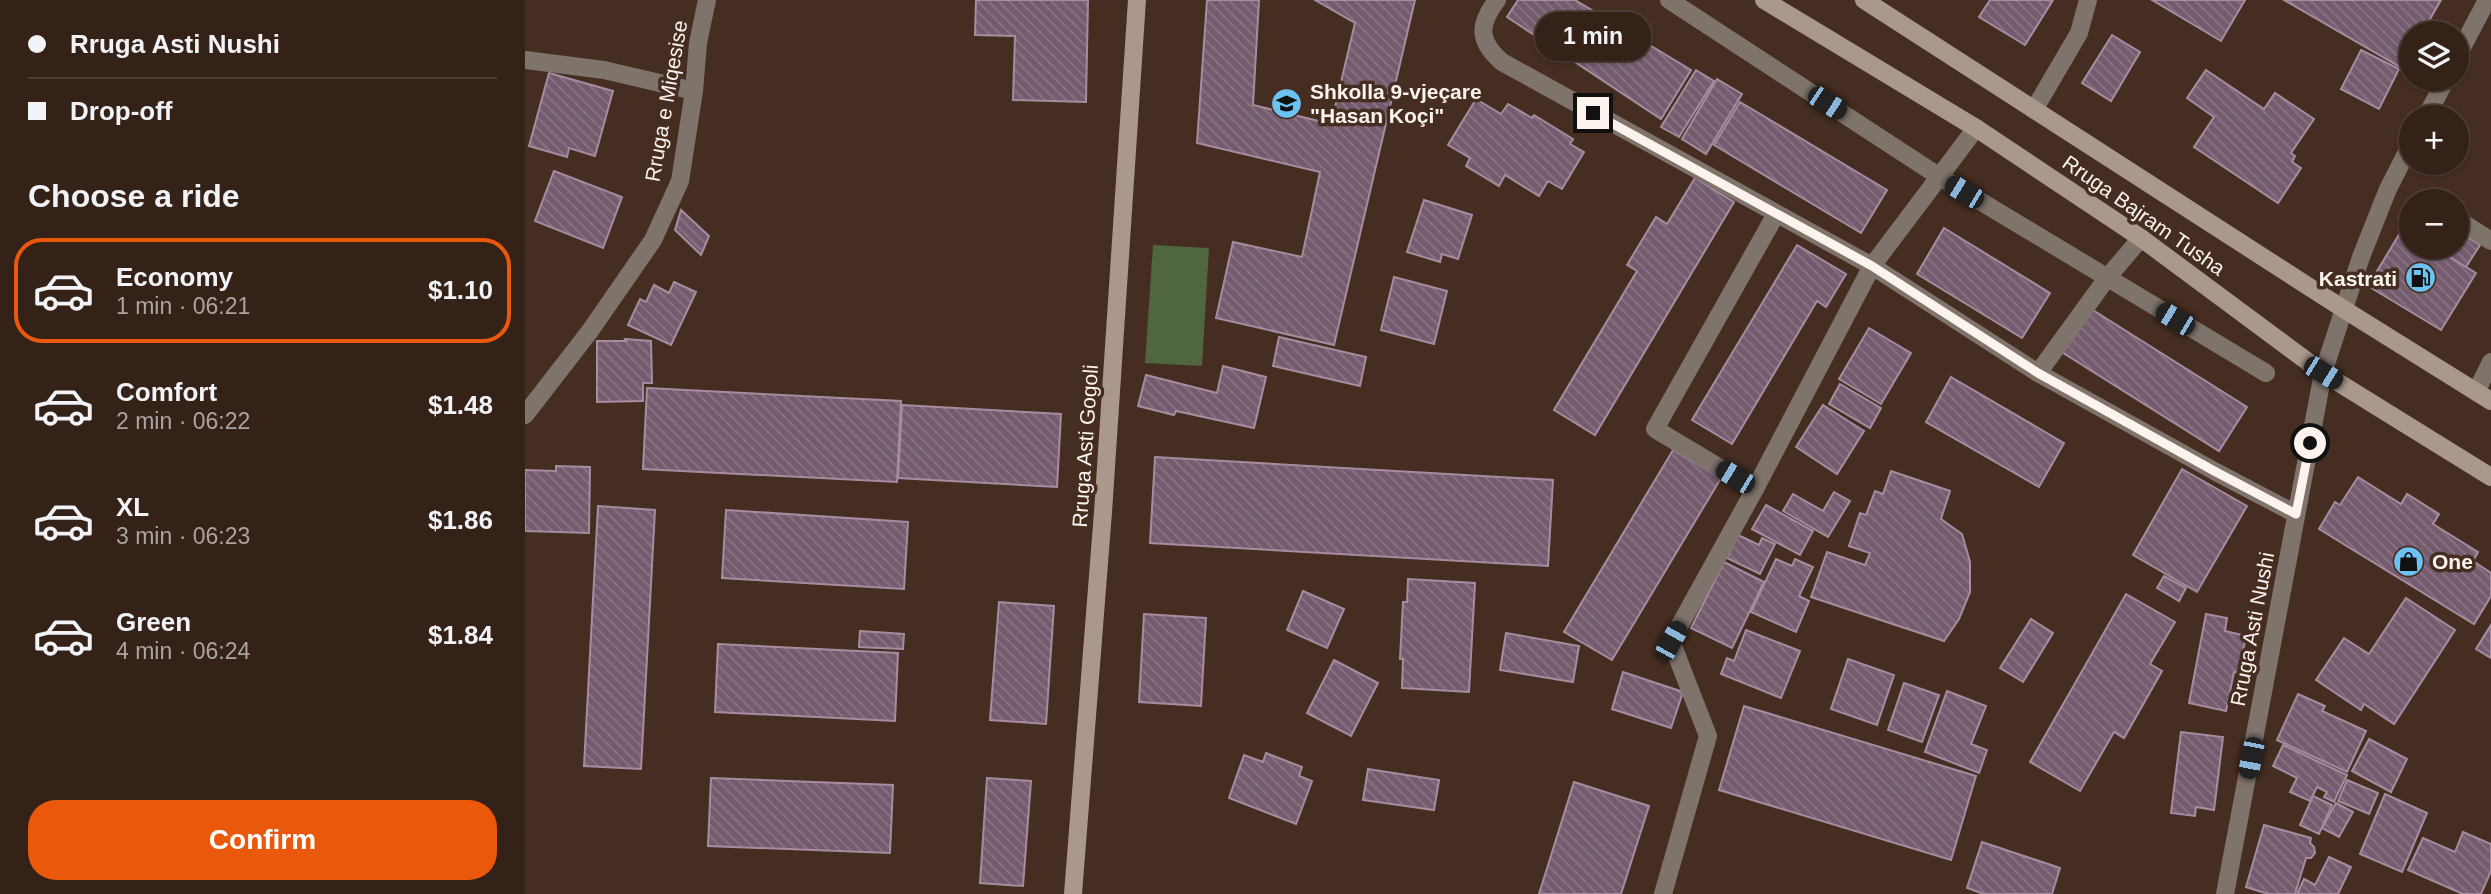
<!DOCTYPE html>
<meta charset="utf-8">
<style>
body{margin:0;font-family:Helvetica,sans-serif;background:#3c2a22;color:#f1f3f6;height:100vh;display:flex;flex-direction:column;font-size:26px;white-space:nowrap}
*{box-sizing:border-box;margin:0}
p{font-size:23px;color:#a9a4a2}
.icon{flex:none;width:38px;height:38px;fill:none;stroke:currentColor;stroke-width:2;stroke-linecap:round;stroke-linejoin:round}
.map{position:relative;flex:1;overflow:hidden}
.sheet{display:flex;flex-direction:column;background:#342219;width:525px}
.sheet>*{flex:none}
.banner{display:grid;align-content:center;height:154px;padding:0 28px;background:#342219}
.fabs{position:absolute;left:1874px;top:21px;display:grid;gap:14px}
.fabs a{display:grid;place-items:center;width:70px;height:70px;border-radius:50%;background:#342219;box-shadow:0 2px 5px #0004,0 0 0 2px #4e3f38;font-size:35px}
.end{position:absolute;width:32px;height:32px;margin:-16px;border:9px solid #fdf3ee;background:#111;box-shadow:0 0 0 4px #111}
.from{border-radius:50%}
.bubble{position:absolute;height:49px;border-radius:24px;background:#342219;box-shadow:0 2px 5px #0004,0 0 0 2px #4e3f38;font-size:23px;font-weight:800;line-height:49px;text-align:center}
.car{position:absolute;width:21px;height:42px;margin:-21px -10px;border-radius:9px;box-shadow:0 0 5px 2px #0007;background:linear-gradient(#222 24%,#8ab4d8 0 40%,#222 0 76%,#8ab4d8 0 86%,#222 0)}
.banner b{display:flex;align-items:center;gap:24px;height:66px;font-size:26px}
.banner b+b{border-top:2px solid #4e3f38}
.banner i{width:18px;height:18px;background:#f1f3f6}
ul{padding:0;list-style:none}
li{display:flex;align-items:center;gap:21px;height:105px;margin:0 14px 10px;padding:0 14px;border:4px solid transparent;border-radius:28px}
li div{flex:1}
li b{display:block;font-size:26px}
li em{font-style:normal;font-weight:800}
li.active{border-color:#ea580c}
li>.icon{width:63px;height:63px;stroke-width:1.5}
h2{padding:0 28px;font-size:32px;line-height:84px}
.primary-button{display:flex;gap:14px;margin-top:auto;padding:14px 28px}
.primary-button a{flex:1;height:80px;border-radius:28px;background:#ea580c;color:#fff;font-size:28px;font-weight:800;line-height:80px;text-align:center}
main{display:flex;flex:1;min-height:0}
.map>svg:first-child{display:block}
</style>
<main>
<section class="sheet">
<div class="banner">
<b><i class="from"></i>Rruga Asti Nushi</b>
<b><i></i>Drop-off</b>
</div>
<h2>Choose a ride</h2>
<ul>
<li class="active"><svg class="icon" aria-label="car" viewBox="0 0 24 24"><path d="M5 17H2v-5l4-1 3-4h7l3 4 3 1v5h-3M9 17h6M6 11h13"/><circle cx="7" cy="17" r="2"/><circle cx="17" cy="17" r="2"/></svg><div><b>Economy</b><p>1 min · 06:21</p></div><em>$1.10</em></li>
<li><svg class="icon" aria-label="car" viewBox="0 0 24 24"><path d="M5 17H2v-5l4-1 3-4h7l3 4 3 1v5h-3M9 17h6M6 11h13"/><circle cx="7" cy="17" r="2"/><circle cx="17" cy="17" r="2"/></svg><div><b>Comfort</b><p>2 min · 06:22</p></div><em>$1.48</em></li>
<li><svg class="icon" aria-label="car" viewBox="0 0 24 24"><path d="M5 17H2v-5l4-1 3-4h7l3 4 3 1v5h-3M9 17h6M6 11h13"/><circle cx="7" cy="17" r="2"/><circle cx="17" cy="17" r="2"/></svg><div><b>XL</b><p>3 min · 06:23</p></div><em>$1.86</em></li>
<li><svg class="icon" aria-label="car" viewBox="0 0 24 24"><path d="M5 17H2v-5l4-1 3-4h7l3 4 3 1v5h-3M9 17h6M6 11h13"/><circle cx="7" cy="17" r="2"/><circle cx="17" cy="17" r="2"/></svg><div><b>Green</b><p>4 min · 06:24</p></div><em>$1.84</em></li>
</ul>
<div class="primary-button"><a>Confirm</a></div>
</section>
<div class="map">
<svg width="1966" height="894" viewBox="0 0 1966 894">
<defs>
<pattern id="building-back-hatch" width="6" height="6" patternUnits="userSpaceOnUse" patternTransform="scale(1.75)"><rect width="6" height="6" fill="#745c6e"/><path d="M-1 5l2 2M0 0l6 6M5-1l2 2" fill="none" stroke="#897483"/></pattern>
</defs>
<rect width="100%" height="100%" fill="#452d21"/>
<path fill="#50663f" d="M628,245L684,248L677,366L620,363Z"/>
<g fill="url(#building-back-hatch)" stroke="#a78ca0" stroke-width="2">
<path d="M451,0H563L561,102L488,100L490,36L450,35Z"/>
<path d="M682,0H734L728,105L806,124L830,23L790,0H890L809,345L691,318L708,242L777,257L795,172L672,143Z"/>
<path d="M993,0H1050L1166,70L1136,119L982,17Z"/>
<path d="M1465,0H1528L1500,45L1454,17Z"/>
<path d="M1627,0H1720L1696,41Z"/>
<path d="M1759,0H1916L1897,33H1886V51L1877,68Z"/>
<path d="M1587,35L1615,52L1586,101L1557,83Z"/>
<path d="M1836,50L1874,69L1854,109L1816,89Z"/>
<path d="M1171,70L1189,81L1154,137L1136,127Z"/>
<path d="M1681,70L1739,109L1750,93L1789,119L1766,153L1770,156L1767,162L1776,168L1753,203L1669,147L1689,117L1662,98Z"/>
<path d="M24,73L88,91L70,156L44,148L42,157L4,146Z"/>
<path d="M1192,79L1217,94L1181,154L1157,139Z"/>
<path d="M951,99L976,114L983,104L1007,118L1009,115L1048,139L1045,144L1059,152L1037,189L1023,181L1014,196L980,175L974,186L941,166L945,158L923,145Z"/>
<path d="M1215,102L1362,190L1336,233L1189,145Z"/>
<path d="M29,171L97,197L78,248L10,221Z"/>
<path d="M1170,178L1209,202L1070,435L1029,410L1112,271L1102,265L1131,217L1142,224Z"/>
<path d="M899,200L947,215L933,259L917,254L915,262L882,252Z"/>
<path d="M156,210L184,236L176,255L150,230Z"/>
<path d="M1419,228L1525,293L1497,338L1392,274Z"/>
<path d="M1878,228L1886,234V247H1908L1951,273L1916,330L1843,286Z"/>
<path d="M1932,231L1955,245L1941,267L1908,247H1932Z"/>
<path d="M1272,245L1321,274L1301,307L1292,301L1207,444L1167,420Z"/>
<path d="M869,277L922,291L909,344L856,330Z"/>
<path d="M149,282L171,292L146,345L103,325L115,299L121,302L129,285L144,293Z"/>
<path d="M1563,307L1722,407L1694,451L1535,351Z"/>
<path d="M1344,328L1386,353L1356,404L1314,379Z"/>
<path d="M754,337L841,357L835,386L748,366Z"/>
<path d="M100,339L126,341L127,383H118V401L72,402V341H101Z"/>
<path d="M698,366L741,377L729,428L651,411L649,415L613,406L621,375L692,393Z"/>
<path d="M1426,377L1539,443L1514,487L1401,422Z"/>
<path d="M1315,384L1356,408L1345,428L1304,404Z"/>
<path d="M122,388L376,401L372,482L118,469Z"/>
<path d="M377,405L536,414L532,487L373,478Z"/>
<path d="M1298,405L1339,431L1312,474L1271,447Z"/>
<path d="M1148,450L1196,478L1087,660L1039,632Z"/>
<path d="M630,457L1028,480L1023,566L625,543Z"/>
<path d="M31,466L65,467L64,533L0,531V470L31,471Z"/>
<path d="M1657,469L1722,506L1672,592L1608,555Z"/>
<path d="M1366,471L1425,491L1416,519L1437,534L1445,562V592L1434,619L1419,641L1286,597L1302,552L1340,565L1345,553L1324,546L1335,513L1341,515L1350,491L1358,494Z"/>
<path d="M1833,477L1876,504L1882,494L1914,514L1908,524L1953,552L1948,561L1966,573V596L1949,624L1794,529L1810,502L1815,505Z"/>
<path d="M1309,492L1325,501L1303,537L1258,511L1268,494L1298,511Z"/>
<path d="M1241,505L1288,531L1275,555L1227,529Z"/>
<path d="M73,506L130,510L116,769L59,766Z"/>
<path d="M201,510L383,522L379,589L197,578Z"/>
<path d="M1213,535L1234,545L1237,538L1250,544L1235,574L1202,558Z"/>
<path d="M1251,559L1267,566L1270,559L1288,567L1274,596L1284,601L1271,632L1226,612Z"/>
<path d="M1199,562L1239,582L1207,648L1166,628Z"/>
<path d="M1639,576L1661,588L1654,601L1632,588Z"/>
<path d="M883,579L950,583L944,692L877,688L878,659H875L878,602H882Z"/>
<path d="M778,591L819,609L802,648L762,630Z"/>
<path d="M1601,594L1650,622L1625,664L1637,671L1599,738L1589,732L1555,791L1505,762Z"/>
<path d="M1881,598L1930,630L1869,724L1839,704L1836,710L1791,680L1819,638L1844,654Z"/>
<path d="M474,602L529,606L521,724L465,720Z"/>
<path d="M619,614L681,618L676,706L614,702Z"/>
<path d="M1681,614L1702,618L1700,631L1721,636L1714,673L1709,672L1701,711L1664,703Z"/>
<path d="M1506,619L1528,633L1498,682L1475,668Z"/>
<path d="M1966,625V658L1951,649Z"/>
<path d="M1221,630L1275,651L1256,698L1196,674L1202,658L1209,661Z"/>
<path d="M335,631L379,634L378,649L334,647Z"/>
<path d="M981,633L1054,646L1048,682L975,670Z"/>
<path d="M193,644L373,653L370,721L190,712Z"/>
<path d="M1323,659L1369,675L1352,725L1306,709Z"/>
<path d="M809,660L853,683L826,736L782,713Z"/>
<path d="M1098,672L1158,692L1146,728L1087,709Z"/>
<path d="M1379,683L1414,695L1397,742L1363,730Z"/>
<path d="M1422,691L1461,706L1446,744L1462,750L1454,773L1400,752Z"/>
<path d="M1773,694L1800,706L1797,711L1841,731L1822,772L1752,740Z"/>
<path d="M1219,706L1451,776L1426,860L1194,790Z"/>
<path d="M1656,732L1698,737L1689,810L1671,807L1670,816L1646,813Z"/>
<path d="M1844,739L1882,759L1866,792L1827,771Z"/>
<path d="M1758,745L1822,775L1809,802L1799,797L1802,792L1792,787L1785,801L1765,792L1772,778L1748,766Z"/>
<path d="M741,753L777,767L774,776L787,781L771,824L704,798L719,755L738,762Z"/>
<path d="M843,769L914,780L909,810L838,800Z"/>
<path d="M186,778L368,785L365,853L183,846Z"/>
<path d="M462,778L506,781L498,886L455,883Z"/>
<path d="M1822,780L1853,793L1844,814L1813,801Z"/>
<path d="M1049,782L1124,806L1096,894H1014Z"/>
<path d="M1860,794L1902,813L1877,872L1835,854Z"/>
<path d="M1788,796L1807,805L1794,834L1775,825Z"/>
<path d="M1811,803L1828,812L1814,837L1797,828Z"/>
<path d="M1739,825L1786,838L1785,843L1789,847L1790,853L1786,858H1781L1770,894H1743L1721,887Z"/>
<path d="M1938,832L1966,844V871L1956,894H1938L1883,870L1898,838L1930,852Z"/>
<path d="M1457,842L1535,868L1527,894H1459L1442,888Z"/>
<path d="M1804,857L1826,867L1813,894H1772L1779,879L1790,885Z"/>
</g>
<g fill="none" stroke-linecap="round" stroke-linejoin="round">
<g stroke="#7f746c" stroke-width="18">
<path d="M1509,110L1554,33L1563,0"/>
<path d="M1932,219L1966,241"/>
<path d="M1951,392L1966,362"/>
</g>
<g stroke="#7f746c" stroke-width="18">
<path d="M972,0C953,25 953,41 977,62L1347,266L1513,373L1691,472L1771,514"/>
<path d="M1144,0L1415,177L1741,373"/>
<path d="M1932,57L1962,0"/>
<path d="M0,60L79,70L169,91"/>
<path d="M1901,117L1921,79"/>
<path d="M1513,373L1582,278L1616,238"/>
<path d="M0,415L65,331L128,240L155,181L169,91L173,43L182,0"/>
<path d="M1230,489L1130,429L1251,214"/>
<path d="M1138,894L1183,736L1146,641L1230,489L1347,266L1451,128"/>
<path d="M1700,894L1798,373L1836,257L1863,189L1886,144"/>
</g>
<g stroke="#a9988b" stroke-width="18">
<path d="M1239,0L1451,128L1616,238L1798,373L1966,477"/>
<path d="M1339,0L1820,310L1966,401"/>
<path d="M548,894L578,512L612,0"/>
</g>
</g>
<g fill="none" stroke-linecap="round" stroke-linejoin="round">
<path stroke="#fdf3ee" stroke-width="9" d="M1068,113L1347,266L1513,373L1691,472L1771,514L1785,443"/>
</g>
<defs>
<symbol id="school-disc" viewBox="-11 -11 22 22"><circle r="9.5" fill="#6cc3f2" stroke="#452d21"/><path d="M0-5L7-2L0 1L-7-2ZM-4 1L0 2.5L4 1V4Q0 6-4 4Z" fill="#111"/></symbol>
<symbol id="fuel-disc" viewBox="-11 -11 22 22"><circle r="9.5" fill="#6cc3f2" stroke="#452d21"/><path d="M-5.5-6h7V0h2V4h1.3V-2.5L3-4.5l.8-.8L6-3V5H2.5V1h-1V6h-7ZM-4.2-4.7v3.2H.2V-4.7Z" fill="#111"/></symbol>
<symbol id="shop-disc" viewBox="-11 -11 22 22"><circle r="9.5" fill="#6cc3f2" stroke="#452d21"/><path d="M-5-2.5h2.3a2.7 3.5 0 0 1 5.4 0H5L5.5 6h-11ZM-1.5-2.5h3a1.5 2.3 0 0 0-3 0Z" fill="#111"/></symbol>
</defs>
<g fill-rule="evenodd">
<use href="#school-disc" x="744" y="86" width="35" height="35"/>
<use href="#fuel-disc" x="1878" y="260" width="35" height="35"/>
<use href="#shop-disc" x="1866" y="544" width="35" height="35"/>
</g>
<g text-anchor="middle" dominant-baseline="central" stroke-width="7" stroke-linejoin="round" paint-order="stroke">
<g font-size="21" font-weight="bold" fill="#fdf3ee" stroke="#452d21" text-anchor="start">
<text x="785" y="91">Shkolla 9-vjeçare<tspan x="785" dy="24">"Hasan Koçi"</tspan></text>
<text x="1872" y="278" text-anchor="end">Kastrati</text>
<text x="1907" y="561">One</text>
</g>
<g font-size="21" fill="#fdf3ee" stroke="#452d21">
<text transform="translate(141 101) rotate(-80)">Rruga e Miqesise</text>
<text transform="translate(1619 215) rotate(35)">Rruga Bajram Tusha</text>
<text transform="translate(560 446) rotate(-86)">Rruga Asti Gogoli</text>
<text transform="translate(1727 629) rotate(-79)">Rruga Asti Nushi</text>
</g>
</g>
</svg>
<div class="fabs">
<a><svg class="icon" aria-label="layers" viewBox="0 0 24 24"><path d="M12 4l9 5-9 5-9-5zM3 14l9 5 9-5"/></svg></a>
<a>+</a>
<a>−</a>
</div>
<i class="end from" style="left:1785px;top:443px"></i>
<i class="end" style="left:1068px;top:113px"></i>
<div class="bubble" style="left:1010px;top:12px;width:116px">1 min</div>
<i class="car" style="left:1302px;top:103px;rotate:123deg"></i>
<i class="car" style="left:1439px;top:192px;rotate:301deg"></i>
<i class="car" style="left:1650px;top:319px;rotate:301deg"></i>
<i class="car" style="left:1798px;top:373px;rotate:122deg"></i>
<i class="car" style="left:1210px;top:477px;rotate:301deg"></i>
<i class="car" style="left:1146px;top:641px;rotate:29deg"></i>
<i class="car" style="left:1726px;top:758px;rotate:191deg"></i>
</div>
</main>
